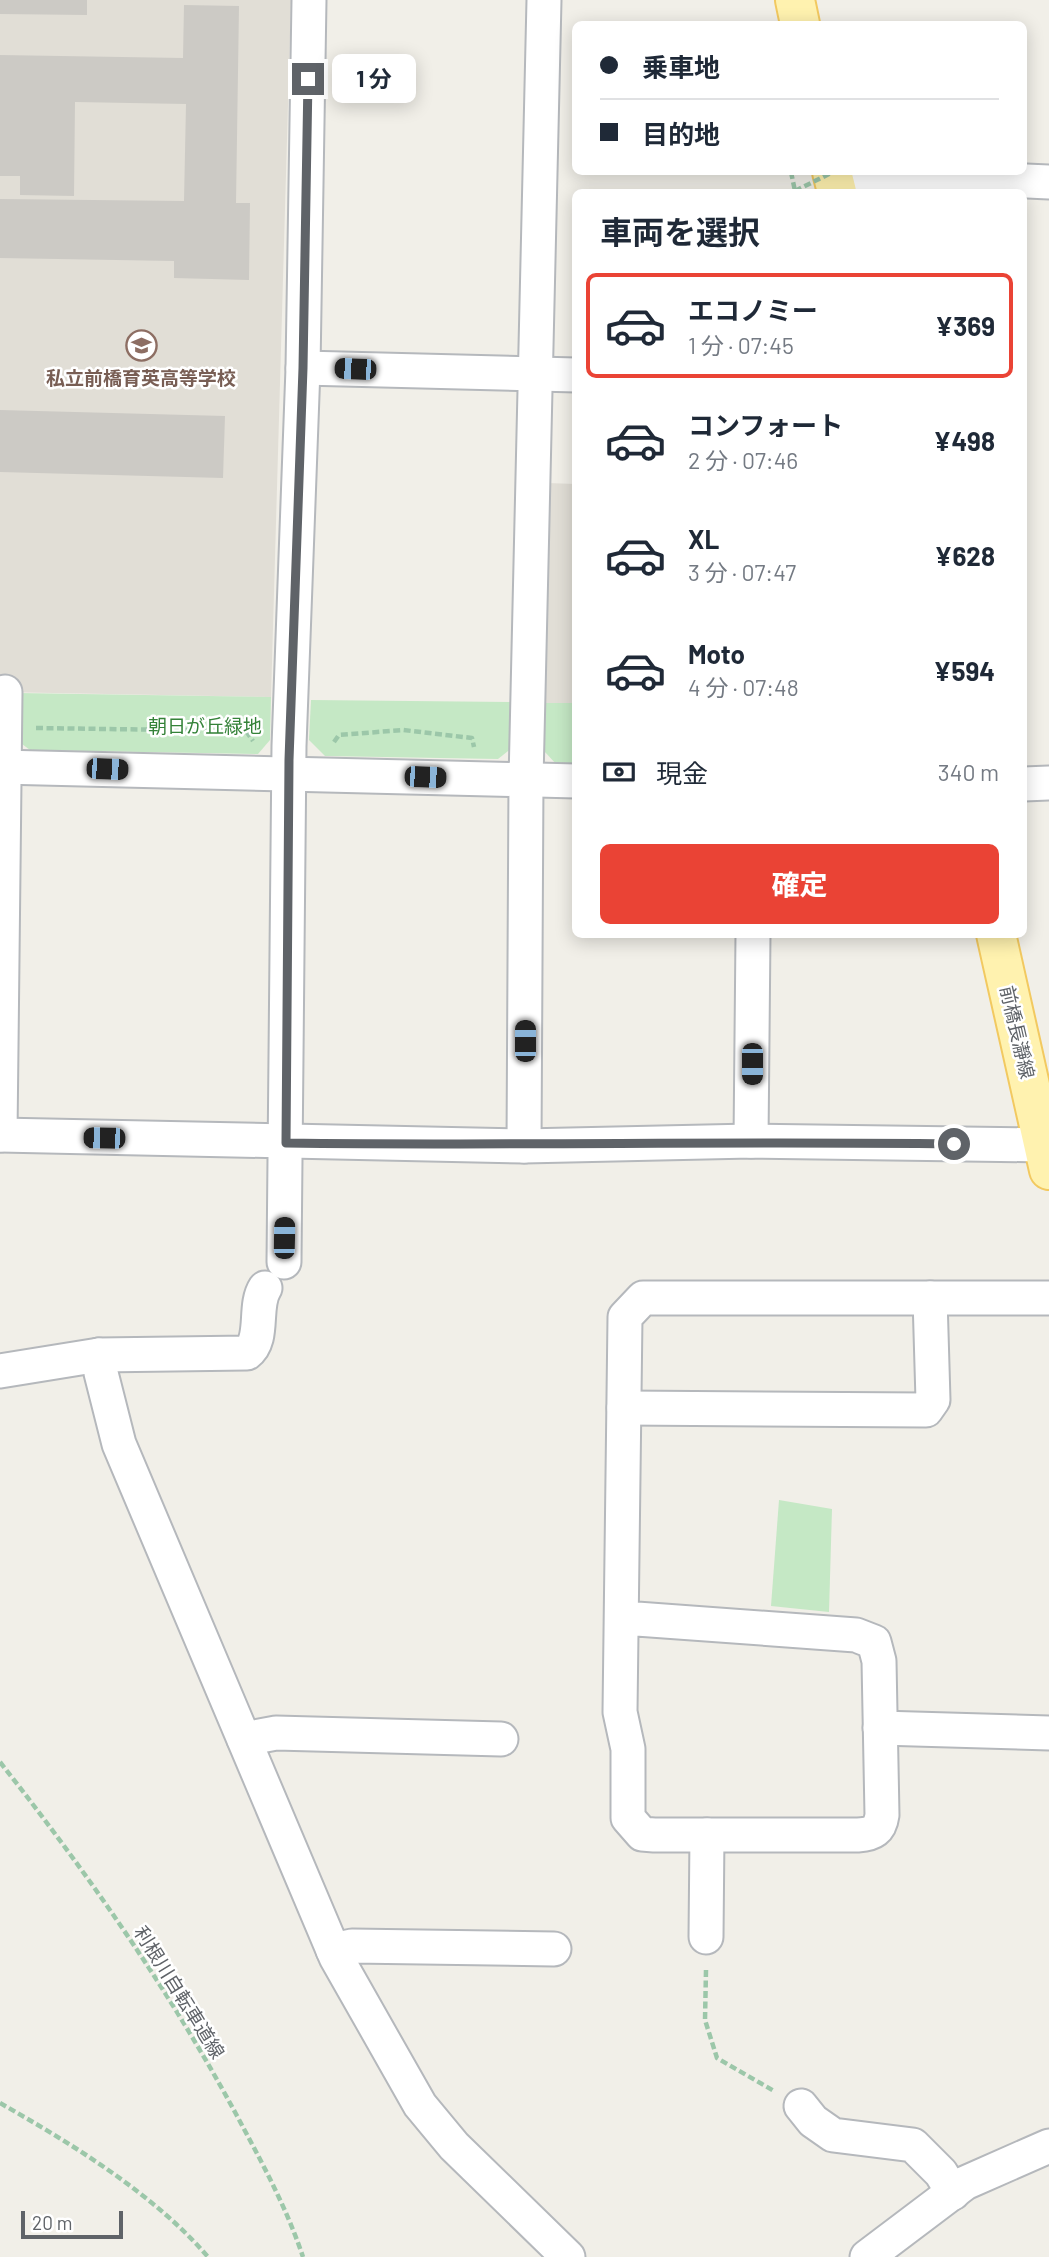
<!DOCTYPE html>
<html lang="ja">
<meta charset="utf-8">
<style>
body{margin:0;font-family:Barlow,"Noto Sans JP",sans-serif;background:#f6f6f7;color:#1f2937;height:100vh;display:flex;flex-direction:column;font-size:26px;white-space:nowrap}
*{box-sizing:border-box;margin:0}
p{font-size:23px;color:#747a83}
.icon{flex:none;width:38px;height:38px;fill:none;stroke:currentColor;stroke-width:2;stroke-linecap:round;stroke-linejoin:round}
.map{position:relative;flex:1;overflow:hidden}
.side{position:absolute;left:572px;top:189px;width:455px;height:749px;display:flex;flex-direction:column;background:#fff;border-radius:10px;box-shadow:0 4px 18px #0003}
.side>*{flex:none}
.banner{position:absolute;left:572px;top:21px;width:455px;height:154px;border-radius:10px;box-shadow:0 4px 18px #0003;display:grid;align-content:center;height:154px;padding:0 28px;background:#fff}
.scale{position:absolute;left:21px;bottom:18px;width:102px;box-sizing:border-box;padding-left:7px;border:4px solid #5f6368;border-top:0;font-size:19px;line-height:24px;white-space:nowrap;color:#5f6368;-webkit-text-stroke:5px #fff;paint-order:stroke}
.end{position:absolute;width:32px;height:32px;margin:-16px;border:9px solid #5f6368;background:#fff;box-shadow:0 0 0 4px #fff}
.from{border-radius:50%}
.bubble{position:absolute;height:49px;border-radius:10px;background:#fff;box-shadow:0 4px 18px #0003;font-size:23px;font-weight:700;line-height:49px;text-align:center}
.car{position:absolute;width:21px;height:42px;margin:-21px -10px;border-radius:9px;box-shadow:0 0 5px 2px #0007;background:linear-gradient(#222 24%,#8ab4d8 0 40%,#222 0 76%,#8ab4d8 0 86%,#222 0)}
.banner b{display:flex;align-items:center;gap:24px;height:66px;font-size:26px}
.banner b+b{border-top:2px solid #e0e1e3}
.banner i{width:18px;height:18px;background:#1f2937}
ul{padding:0;list-style:none}
li{display:flex;align-items:center;gap:21px;height:105px;margin:0 14px 10px;padding:0 14px;border:4px solid transparent;border-radius:10px}
li div{flex:1}
li b{display:block;font-size:26px}
li em{font-style:normal;font-weight:700}
li.selected{border-color:#ea4335}
li>.icon{width:63px;height:63px;stroke-width:1.5}
h2{padding:0 28px;font-size:32px;line-height:84px}
.pay{display:flex;align-items:center;gap:18px;height:77px;padding:0 28px;font-size:26px}
.pay p{margin-inline-start:auto}
.primary-button{display:flex;gap:14px;margin-top:auto;padding:14px 28px}
.primary-button a{flex:1;height:80px;border-radius:10px;background:#ea4335;color:#fff;font-size:28px;font-weight:700;line-height:80px;text-align:center}
.map>svg:first-child{display:block}
</style>
<div class="map">
<svg width="1049" height="2257" viewBox="0 0 1049 2257">
<rect width="100%" height="100%" fill="#f1efe8"/>
<g fill="#e1ded6">
<path d="M0,0H291L271,697L0,692Z"/>
<path d="M547,483L576,484V703H545Z"/>
</g>
<g fill="#c5e8c5">
<path d="M17,693L271,697L270,740L258,754L30,750L18,741Z"/>
<path d="M311,700L512,702V748L498,759L325,756L309,740Z"/>
<path d="M545,703H576V766H558L544,751Z"/>
<path d="M779,1500L832,1509L829,1612L771,1606Z"/>
</g>
<g fill="#cccac5">
<path d="M0,0H87V15L0,14Z"/>
<path d="M184,5L239,6L236,203H250L249,280L174,278V261L0,258V199L184,201L186,104L75,102L74,196L20,195V176H0V55L183,58Z"/>
<path d="M0,410L225,416L223,478L0,472Z"/>
</g>
<g fill="none" stroke-linecap="round" stroke-linejoin="round">
<defs>
<g id="minor">
<path d="M836,187L885,175L1049,182"/>
<path d="M303,368L576,375"/>
<path d="M0,767L576,781"/>
<path d="M1024,784L1049,783"/>
<path d="M0,1135L524,1146L751,1141L1044,1145"/>
<path d="M0,1135L5,692"/>
<path d="M751,1141L753,934"/>
<path d="M524,1146L526,780L544,0"/>
<path d="M284,1262L289,746L303,368L309,0"/>
<path d="M99,1355L101,1373L119,1444L336,1957L420,2105L454,2146L568,2257"/>
<path d="M0,1371L99,1355L247,1353C265,1340 253,1306 265,1288"/>
<path d="M624,1408L926,1410L933,1400L930,1298"/>
<path d="M623,1618L856,1635L874,1642L879,1661L882,1815C880,1830 873,1834 858,1835H654L642,1834L628,1818V1749L620,1712L625,1317L643,1298H1049"/>
<path d="M880,1728L1049,1733"/>
<path d="M244,1739L276,1733L501,1739"/>
<path d="M706,1937L707,1835"/>
<path d="M333,1950L352,1946L554,1949"/>
<path d="M801,2106L813,2121L833,2135L913,2145L941,2173L953,2193"/>
<path d="M867,2257L965,2183L1049,2146"/>
</g>
<g id="major">
<path d="M795,0L800,24"/>
<path d="M832,172L837,192"/>
<path d="M996,934L1049,1170"/>
</g>
</defs>
<use href="#minor" stroke="#b5b8bc" stroke-width="37"/>
<use href="#major" stroke="#f2c960" stroke-width="42"/>
<g stroke="#9cc7a9" stroke-width="4.5" stroke-dasharray="7 3.5" stroke-linecap="butt">
<path d="M791,172L795,191"/>
<path d="M36,728L246,731L253,741"/>
<path d="M334,742L339,735L403,730L472,738L474,747"/>
<path d="M0,1762C88,1874 168,1988 236,2114C261,2161 286,2206 303,2257"/>
<path d="M706,1970L705,2020L717,2058L774,2091"/>
<path d="M0,2103C72,2144 154,2194 208,2257"/>
</g>
<use href="#minor" stroke="#fff" stroke-width="33"/>
<use href="#major" stroke="#fff2af" stroke-width="38"/>
<path stroke="#9cc7a9" stroke-width="4.5" stroke-dasharray="7 3.5" stroke-linecap="butt" d="M795,191L833,172"/>
</g>
<g fill="none" stroke-linecap="round" stroke-linejoin="round">
<path stroke="#5f6368" stroke-width="9" d="M308,79L303,368L289,760L286,1143C509,1146 731,1141 954,1144"/>
</g>
<defs>
<symbol id="school-ring" viewBox="-11 -11 22 22"><circle r="9.5" fill="#fff" stroke="#8d6e63" stroke-width="1.5"/><path d="M0-5L7-2L0 1L-7-2ZM-4 1L0 2.5L4 1V4Q0 6-4 4Z" fill="#8d6e63"/></symbol>
</defs>
<g fill-rule="evenodd">
<use href="#school-ring" x="124" y="328" width="35" height="35"/>
</g>
<g text-anchor="middle" dominant-baseline="central" stroke-width="5" stroke-linejoin="round" paint-order="stroke">
<g font-size="19" font-weight="bold" fill="#785e54" stroke="#fff">
<text x="141" y="377">私立前橋育英高等学校</text>
</g>
<g font-size="19" fill="#348238" stroke="#fff">
<text x="205" y="725">朝日が丘緑地</text>
</g>
<g font-size="19" fill="#5f6368" stroke="#fff">
<text transform="translate(1018 1032) rotate(77)">前橋長瀞線</text>
<text transform="translate(180 1992) rotate(58)">利根川自転車道線</text>
</g>
</g>
</svg>
<div class="scale">20 m</div>
<i class="end from" style="left:954px;top:1144px"></i>
<i class="end" style="left:308px;top:79px"></i>
<div class="bubble" style="left:332px;top:54px;width:84px">1 分</div>
<i class="car" style="left:355px;top:369px;rotate:272deg"></i>
<i class="car" style="left:107px;top:769px;rotate:92deg"></i>
<i class="car" style="left:425px;top:777px;rotate:92deg"></i>
<i class="car" style="left:525px;top:1041px;rotate:0deg"></i>
<i class="car" style="left:752px;top:1064px;rotate:180deg"></i>
<i class="car" style="left:104px;top:1138px;rotate:271deg"></i>
<i class="car" style="left:284px;top:1238px;rotate:1deg"></i>
<div class="banner">
<b><i class="from"></i>乗車地</b>
<b><i></i>目的地</b>
</div>
<section class="side">
<h2>車両を選択</h2>
<ul>
<li class="selected"><svg class="icon" aria-label="car" viewBox="0 0 24 24"><path d="M5 17H2v-5l4-1 3-4h7l3 4 3 1v5h-3M9 17h6M6 11h13"/><circle cx="7" cy="17" r="2"/><circle cx="17" cy="17" r="2"/></svg><div><b>エコノミー</b><p>1 分 · 07:45</p></div><em>¥369</em></li>
<li><svg class="icon" aria-label="car" viewBox="0 0 24 24"><path d="M5 17H2v-5l4-1 3-4h7l3 4 3 1v5h-3M9 17h6M6 11h13"/><circle cx="7" cy="17" r="2"/><circle cx="17" cy="17" r="2"/></svg><div><b>コンフォート</b><p>2 分 · 07:46</p></div><em>¥498</em></li>
<li><svg class="icon" aria-label="car" viewBox="0 0 24 24"><path d="M5 17H2v-5l4-1 3-4h7l3 4 3 1v5h-3M9 17h6M6 11h13"/><circle cx="7" cy="17" r="2"/><circle cx="17" cy="17" r="2"/></svg><div><b>XL</b><p>3 分 · 07:47</p></div><em>¥628</em></li>
<li><svg class="icon" aria-label="car" viewBox="0 0 24 24"><path d="M5 17H2v-5l4-1 3-4h7l3 4 3 1v5h-3M9 17h6M6 11h13"/><circle cx="7" cy="17" r="2"/><circle cx="17" cy="17" r="2"/></svg><div><b>Moto</b><p>4 分 · 07:48</p></div><em>¥594</em></li>
</ul>
<div class="pay"><svg class="icon" aria-label="cash" viewBox="0 0 24 24"><path d="M3 7h18v10H3z"/><circle cx="12" cy="12" r="2"/></svg>現金<p>340 m</p></div>
<div class="primary-button"><a>確定</a></div>
</section>
</div>
